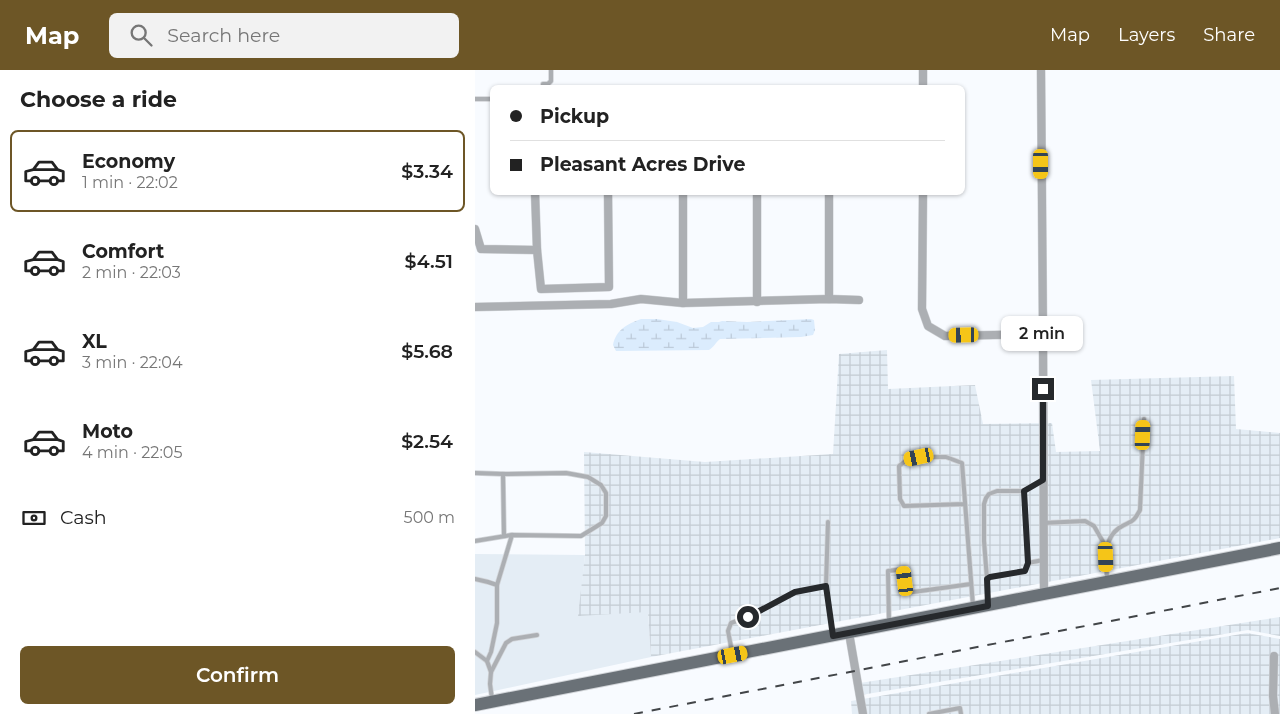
<!DOCTYPE html>
<meta charset="utf-8">
<style>
body{margin:0;font-family:Montserrat,sans-serif;background:#f2f2f2;color:#222;height:100vh;display:flex;flex-direction:column;font-size:19px;white-space:nowrap}
*{box-sizing:border-box;margin:0}
p{font-size:16px;color:#767676}
.icon{flex:none;width:28px;height:28px;fill:none;stroke:currentColor;stroke-width:2;stroke-linecap:round;stroke-linejoin:round}
.map{position:relative;flex:1;overflow:hidden}
.details{display:flex;flex-direction:column;background:#fff;width:475px}
.details>*{flex:none}
.banner{position:absolute;left:15px;top:15px;width:475px;height:110px;border-radius:8px;box-shadow:0 1px 4px #0004;display:grid;align-content:center;height:110px;padding:0 20px;background:#fff}
.end{position:absolute;width:22px;height:22px;margin:-11px;border:6px solid #26292c;background:#fff;box-shadow:0 0 0 2px #fff}
.from{border-radius:50%}
.bubble{position:absolute;height:35px;border-radius:8px;background:#fff;box-shadow:0 1px 4px #0004;font-size:16px;font-weight:600;line-height:35px;text-align:center}
.car{position:absolute;width:15px;height:30px;margin:-15px -8px;border-radius:6px;box-shadow:0 0 4px 1px #0007;background:linear-gradient(#f5c518 24%,#345 0 40%,#f5c518 0 76%,#345 0 86%,#f5c518 0)}
.banner b{display:flex;align-items:center;gap:18px;height:48px;font-size:19px}
.banner b+b{border-top:1px solid #e0e0e0}
.banner i{width:12px;height:12px;background:#222}
ul{padding:0;list-style:none}
li{display:flex;align-items:center;gap:15px;height:82px;margin:0 10px 8px;padding:0 10px;border:2px solid transparent;border-radius:8px}
li div{flex:1}
li b{display:block;font-size:19px}
li em{font-style:normal;font-weight:600}
li.current{border-color:#6d5626}
li>.icon{width:45px;height:45px;stroke-width:1.5}
h2{padding:0 20px;font-size:22px;line-height:60px}
.pay{display:flex;align-items:center;gap:12px;height:55px;padding:0 20px;font-size:19px}
.pay p{margin-inline-start:auto}
.primary-button{display:flex;gap:10px;margin-top:auto;padding:10px 20px}
.primary-button a{flex:1;height:58px;border-radius:8px;background:#6d5626;color:#fff;font-size:20px;font-weight:600;line-height:58px;text-align:center}
header{display:flex;align-items:center;gap:30px;box-sizing:border-box;height:70px;padding:0 25px;background:#6d5626;color:#fff}
header strong{font-size:24px}
nav{display:flex;gap:28px;margin-inline-start:auto;font-size:18px}
.search{width:350px;height:45px;background:#f2f2f2;display:flex;align-items:center;gap:12px;box-sizing:border-box;padding:0 18px;border-radius:8px;color:#767676;font-size:19px}
main{display:flex;flex:1;min-height:0}
.map>svg:first-child{display:block}
</style>
<header>
<strong>Map</strong>
<div class="search"><svg class="icon" aria-label="search" viewBox="0 0 24 24"><circle cx="10" cy="10" r="6"/><path d="M15 15l6 6"/></svg>Search here</div>
<nav><a>Map</a><a>Layers</a><a>Share</a></nav>
</header>
<main>
<section class="details">
<h2>Choose a ride</h2>
<ul>
<li class="current"><svg class="icon" aria-label="car" viewBox="0 0 24 24"><path d="M5 17H2v-5l4-1 3-4h7l3 4 3 1v5h-3M9 17h6M6 11h13"/><circle cx="7" cy="17" r="2"/><circle cx="17" cy="17" r="2"/></svg><div><b>Economy</b><p>1 min · 22:02</p></div><em>$3.34</em></li>
<li><svg class="icon" aria-label="car" viewBox="0 0 24 24"><path d="M5 17H2v-5l4-1 3-4h7l3 4 3 1v5h-3M9 17h6M6 11h13"/><circle cx="7" cy="17" r="2"/><circle cx="17" cy="17" r="2"/></svg><div><b>Comfort</b><p>2 min · 22:03</p></div><em>$4.51</em></li>
<li><svg class="icon" aria-label="car" viewBox="0 0 24 24"><path d="M5 17H2v-5l4-1 3-4h7l3 4 3 1v5h-3M9 17h6M6 11h13"/><circle cx="7" cy="17" r="2"/><circle cx="17" cy="17" r="2"/></svg><div><b>XL</b><p>3 min · 22:04</p></div><em>$5.68</em></li>
<li><svg class="icon" aria-label="car" viewBox="0 0 24 24"><path d="M5 17H2v-5l4-1 3-4h7l3 4 3 1v5h-3M9 17h6M6 11h13"/><circle cx="7" cy="17" r="2"/><circle cx="17" cy="17" r="2"/></svg><div><b>Moto</b><p>4 min · 22:05</p></div><em>$2.54</em></li>
</ul>
<div class="pay"><svg class="icon" aria-label="cash" viewBox="0 0 24 24"><path d="M3 7h18v10H3z"/><circle cx="12" cy="12" r="2"/></svg>Cash<p>500 m</p></div>
<div class="primary-button"><a>Confirm</a></div>
</section>
<div class="map">
<svg width="805" height="644" viewBox="0 0 805 644">
<defs>
<pattern id="industrial-grid" width="8" height="8" patternUnits="userSpaceOnUse" patternTransform="scale(1.25)"><rect width="8" height="8" fill="#e4edf5"/><path d="M0 4h8M4 0v8" fill="none" stroke="#c3cbd2"/></pattern>
<pattern id="wetland-marsh" width="20" height="14" patternUnits="userSpaceOnUse" patternTransform="scale(1.25)"><rect width="20" height="14" fill="#dbecfd"/><path d="M1 5h8M5 5V1M11 12h8M15 12V8" fill="none" stroke="#bccad9"/></pattern>
</defs>
<rect width="100%" height="100%" fill="#f8fbff"/>
<path fill="#e4edf5" d="M0,484L110,485L104,545L173,541L176,587L0,625Z"/>
<g fill="url(#industrial-grid)">
<path d="M412,280L413,319L500,315L508,354L577,353L581,382L625,381L616,310L759,306L761,359L805,363V468L176,587L173,542L103,546L110,485L109,382L230,392L358,384L364,284Z"/>
<path d="M805,547V566L773,560L386,625L385,613Z"/>
<path d="M772,563L805,569V644H377L376,631Z"/>
</g>
<path fill="url(#wetland-marsh)" d="M166,249H182L202,252L218,258L228,257L236,252H244L247,251L272,252L336,249L339,250L340,260L338,265L326,267L245,269C240,273 239,277 234,280L141,281L138,275C141,260 152,254 166,249Z"/>
<g fill="none" stroke-linecap="round" stroke-linejoin="round">
<defs>
<g id="service">
<path d="M68,18V14H73L76,11V0"/>
<path d="M0,29H18"/>
<path d="M0,403L28,404L91,403L113,407L126,415L131,423V446L127,453L106,466L37,465L0,471"/>
<path d="M28,404L29,466"/>
<path d="M549,421L553,493"/>
<path d="M490,434L429,436L425,429L424,396L433,389L444,387H471L487,393L498,536"/>
<path d="M568,453L610,451L619,456L631,477"/>
<path d="M0,509L13,512L22,515V553L16,582L12,591"/>
<path d="M512,509L509,471V434L511,428L514,424L522,421H549L568,410"/>
<path d="M632,510C632,491 627,470 644,458C656,450 657,455 665,440L669,349"/>
<path d="M22,515L37,465"/>
<path d="M351,516L353,452"/>
<path d="M513,533L512,509L515,507L550,501L553,493L568,490"/>
<path d="M414,552L413,501L428,499L431,523L496,514"/>
<path d="M0,582L12,591L16,602"/>
<path d="M257,582L253,561L256,553L273,547L320,522L351,516L357,563"/>
<path d="M17,629L15,614L16,602L31,573L37,569L62,565"/>
<path d="M454,644L485,638L486,644"/>
</g>
<g id="minor">
<path d="M448,18V0"/>
<path d="M60,122L62,180L66,219L134,217L133,122"/>
<path d="M208,122V233"/>
<path d="M448,122L447,239L453,256L470,266L568,264L566,0"/>
<path d="M0,159L6,179L62,180"/>
<path d="M354,229V122"/>
<path d="M282,232V122"/>
<path d="M0,237L136,234L166,229L208,233L354,229L384,230"/>
<path d="M568,264L569,525"/>
<path d="M374,563L388,644"/>
<path d="M799,586L798,626L800,644"/>
</g>
<path id="primary" d="M0,635L805,478"/>
</defs>
<use href="#service" stroke="#d2d5d9" stroke-width="5.5"/>
<use href="#minor" stroke="#d2d5d9" stroke-width="9"/>
<use href="#primary" stroke="#d2d5d9" stroke-width="14"/>
<use href="#service" stroke="#acafb3" stroke-width="4"/>
<use href="#minor" stroke="#acafb3" stroke-width="8"/>
<use href="#primary" stroke="#6a7177" stroke-width="12"/>
<path stroke="#424548" stroke-width="2" stroke-dasharray="9 9" stroke-linecap="butt" d="M159,644L805,518"/>
</g>
<g fill="none" stroke-linecap="round" stroke-linejoin="round">
<path stroke="#26292c" stroke-width="6" d="M273,547L320,522L351,516L358,566L513,536L512,509L515,507L550,501L553,493L549,421L568,410V319"/>
</g>
</svg>
<i class="end from" style="left:273px;top:547px"></i>
<i class="end" style="left:568px;top:319px"></i>
<div class="bubble" style="left:526px;top:246px;width:82px">2 min</div>
<i class="car" style="left:566px;top:94px;rotate:180deg"></i>
<i class="car" style="left:489px;top:265px;rotate:269deg"></i>
<i class="car" style="left:668px;top:365px;rotate:2deg"></i>
<i class="car" style="left:444px;top:387px;rotate:258deg"></i>
<i class="car" style="left:631px;top:487px;rotate:178deg"></i>
<i class="car" style="left:430px;top:511px;rotate:353deg"></i>
<i class="car" style="left:258px;top:585px;rotate:79deg"></i>
<div class="banner">
<b><i class="from"></i>Pickup</b>
<b><i></i>Pleasant Acres Drive</b>
</div>
</div>
</main>
